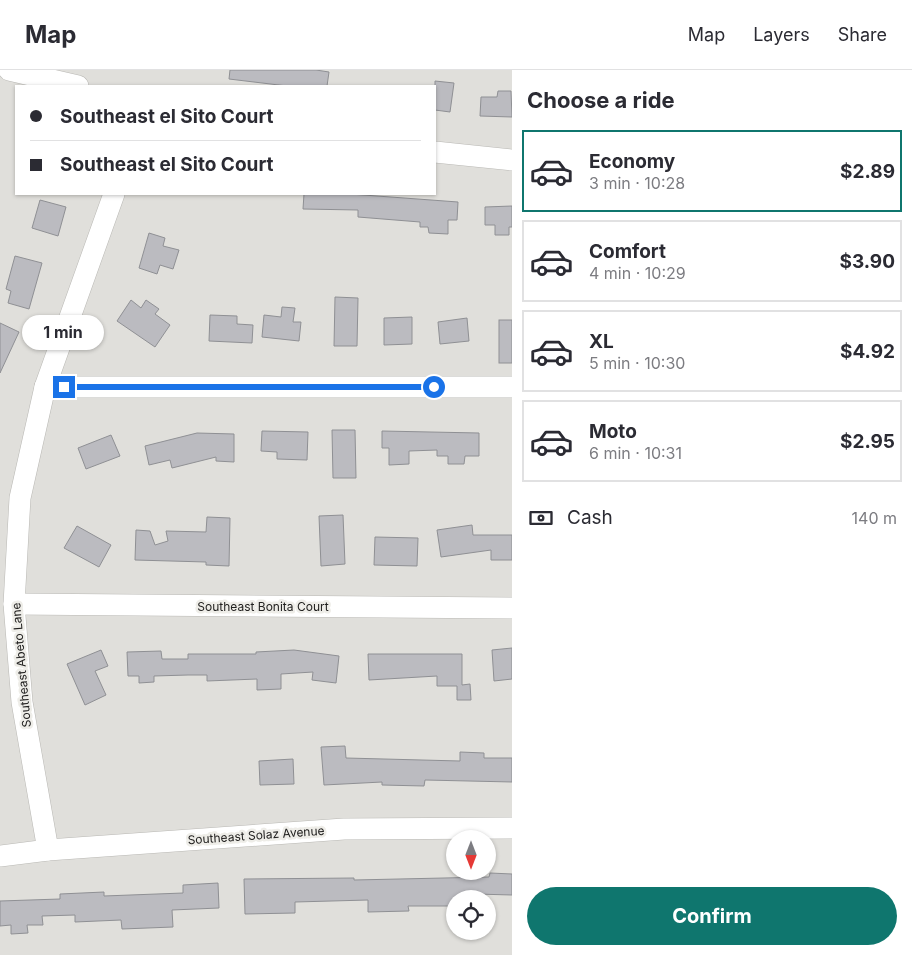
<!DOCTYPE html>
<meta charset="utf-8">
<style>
body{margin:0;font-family:Inter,sans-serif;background:#f2f2f3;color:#2b2b33;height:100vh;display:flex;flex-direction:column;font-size:19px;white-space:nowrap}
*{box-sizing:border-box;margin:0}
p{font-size:16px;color:#7c7c81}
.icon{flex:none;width:28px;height:28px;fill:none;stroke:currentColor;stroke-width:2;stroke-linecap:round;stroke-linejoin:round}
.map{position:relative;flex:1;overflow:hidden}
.details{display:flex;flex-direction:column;background:#fff;width:400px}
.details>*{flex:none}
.banner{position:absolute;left:15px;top:15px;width:421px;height:110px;border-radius:0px;box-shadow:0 1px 4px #0004;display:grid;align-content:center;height:110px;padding:0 15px;background:#fff}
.needle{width:32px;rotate:180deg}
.tools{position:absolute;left:446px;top:760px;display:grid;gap:10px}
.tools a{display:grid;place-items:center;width:50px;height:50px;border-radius:50%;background:#fff;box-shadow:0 1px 4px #0004;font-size:25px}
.end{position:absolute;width:22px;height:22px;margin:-11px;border:6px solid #1a73e8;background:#fff;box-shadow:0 0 0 2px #fff}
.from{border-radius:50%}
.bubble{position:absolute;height:35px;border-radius:18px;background:#fff;box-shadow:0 1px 4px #0004;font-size:16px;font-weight:700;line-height:35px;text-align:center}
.banner b{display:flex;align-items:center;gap:18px;height:48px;font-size:19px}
.banner b+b{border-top:1px solid #e1e1e2}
.banner i{width:12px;height:12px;background:#2b2b33}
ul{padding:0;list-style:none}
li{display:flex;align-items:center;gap:15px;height:82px;margin:0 10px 8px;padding:0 5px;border:2px solid #e1e1e2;border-radius:0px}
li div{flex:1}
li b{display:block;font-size:19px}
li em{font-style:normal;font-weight:700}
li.on{border-color:#0f766e}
li>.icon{width:45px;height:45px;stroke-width:1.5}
h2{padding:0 15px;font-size:22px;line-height:60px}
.pay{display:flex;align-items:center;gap:12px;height:55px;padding:0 15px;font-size:19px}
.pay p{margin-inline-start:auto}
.button{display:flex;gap:10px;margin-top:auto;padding:10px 15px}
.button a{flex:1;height:58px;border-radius:30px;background:#0f766e;color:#fff;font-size:20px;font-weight:700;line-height:58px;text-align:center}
header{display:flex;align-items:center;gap:30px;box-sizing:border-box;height:70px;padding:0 25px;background:#fff;border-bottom:1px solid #e1e1e2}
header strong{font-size:24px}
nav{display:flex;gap:28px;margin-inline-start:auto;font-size:18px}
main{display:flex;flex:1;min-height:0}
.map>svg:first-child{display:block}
</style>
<header>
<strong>Map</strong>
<nav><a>Map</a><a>Layers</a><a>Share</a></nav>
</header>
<main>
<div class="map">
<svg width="512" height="885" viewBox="0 0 512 885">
<rect width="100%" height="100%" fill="#e0dfdb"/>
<g fill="#bbbbc0" stroke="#8f9094">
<path d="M230,0H316L329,2L327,16H287L229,9Z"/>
<path d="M435,11L454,13L450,42L435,40Z"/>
<path d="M498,21H511L512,47L480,46L481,27H497Z"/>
<path d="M304,124H350L458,132L457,150H448V164L429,163L428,157H420V152L358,147V140L303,139Z"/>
<path d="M40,130L66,137L58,166L32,158Z"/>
<path d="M512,136V157H509V165H495V155H485V137Z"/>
<path d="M149,163L165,168L163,176L179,180L173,199L160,195L157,204L139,198Z"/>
<path d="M15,186L42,193L29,239L8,233L11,221L6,219Z"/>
<path d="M335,227L358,228L357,276H334Z"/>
<path d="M131,230L141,238L146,230L159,239L155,244L170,255L155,277L117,251Z"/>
<path d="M282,237L295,238L293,252H301L299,271L262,267L264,245L281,247Z"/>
<path d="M210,245L237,246V254L253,255L252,273L209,271Z"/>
<path d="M412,247V274L384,275V248Z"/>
<path d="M467,248L469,271L440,274L438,252Z"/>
<rect x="499" y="250" width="13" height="43"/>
<path d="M0,253L19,262L0,303Z"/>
<path d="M332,360H355L356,408H333Z"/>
<path d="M262,361L308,362L307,390L277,389V382L261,381Z"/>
<path d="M382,361L479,363V386H465L464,394H448V386H437V380L409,381V394L389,395V378H382Z"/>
<path d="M197,363L234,364V392L216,391V387L172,398L170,390L149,395L145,376Z"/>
<path d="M111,365L120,386L86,399L78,378Z"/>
<path d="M343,445L345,494L321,496L319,446Z"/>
<path d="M207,447L230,448L229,496L206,495V492L135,490L136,460L150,461L155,475L168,471L166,461L206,462Z"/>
<path d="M472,455L473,465H512V490H491V480L441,487L437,460Z"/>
<path d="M77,456L111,475L99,497L64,478Z"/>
<path d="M375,467L418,468L417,496L374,495Z"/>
<path d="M512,578V609L494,611L492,580Z"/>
<path d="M101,580L108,596L95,601L106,625L85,635L67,594Z"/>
<path d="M294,580L339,586L336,613L312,610L313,602L281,604V619L257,620V609L207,611V605H188L154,606V612L139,613V606H128L127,582L161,581L162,589H188V584H256V582Z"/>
<path d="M368,584H462V615L470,614L471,630H457V616H437V606L369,610Z"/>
<path d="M345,676L346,688L460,691V682L484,683V688H512V712L425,710L424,716L382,715V712L324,715L321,677Z"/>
<path d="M293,689L294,714L260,715L259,691Z"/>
<path d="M490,803L512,804V825L475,824V829H455V836H408L409,841L368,842V830L295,832V843L245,844L244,809L354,808V810L489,807Z"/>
<path d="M218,813L219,838L172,840L173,857L122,859L121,850L75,852V845L42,846L43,855H27L28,863L11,864V855L0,856V831L60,829V824L104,822V826L183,823V815Z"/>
</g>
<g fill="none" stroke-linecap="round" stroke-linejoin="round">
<defs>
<g id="minor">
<path d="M9,0L78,16"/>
<path d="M435,82L512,90"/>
<path d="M45,317H512"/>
<path d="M14,534L512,538"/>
<path d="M48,780L22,632L14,534L20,428L45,317L114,124"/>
<path d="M0,786L48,780L344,759L512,758"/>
</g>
</defs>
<use href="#minor" stroke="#b9b8b4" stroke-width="22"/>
<use href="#minor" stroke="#fff" stroke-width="21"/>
</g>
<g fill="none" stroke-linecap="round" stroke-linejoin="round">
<path stroke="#1a73e8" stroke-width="6" d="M64,317H434"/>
</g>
<g text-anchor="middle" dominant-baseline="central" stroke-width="5" stroke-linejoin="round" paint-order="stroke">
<g font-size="12" fill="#222120" stroke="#eeede8">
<text x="263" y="536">Southeast Bonita Court</text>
<text transform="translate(21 595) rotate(-95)">Southeast Abeto Lane</text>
<text transform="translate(256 765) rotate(-4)">Southeast Solaz Avenue</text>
</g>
</g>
</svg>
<div class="tools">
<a><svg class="needle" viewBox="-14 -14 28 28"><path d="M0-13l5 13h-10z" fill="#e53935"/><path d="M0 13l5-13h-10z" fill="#7c7c81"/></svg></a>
<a><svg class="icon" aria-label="locate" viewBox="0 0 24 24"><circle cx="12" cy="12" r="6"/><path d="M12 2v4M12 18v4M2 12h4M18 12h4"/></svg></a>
</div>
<i class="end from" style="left:434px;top:317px"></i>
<i class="end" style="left:64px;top:317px"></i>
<div class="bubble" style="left:22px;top:245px;width:82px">1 min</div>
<div class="banner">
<b><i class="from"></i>Southeast el Sito Court</b>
<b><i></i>Southeast el Sito Court</b>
</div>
</div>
<section class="details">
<h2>Choose a ride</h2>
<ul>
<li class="on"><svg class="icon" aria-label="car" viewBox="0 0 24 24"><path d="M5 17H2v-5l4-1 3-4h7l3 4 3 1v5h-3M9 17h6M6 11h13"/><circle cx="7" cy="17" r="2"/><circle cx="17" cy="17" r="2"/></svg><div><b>Economy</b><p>3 min · 10:28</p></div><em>$2.89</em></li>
<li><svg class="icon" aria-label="car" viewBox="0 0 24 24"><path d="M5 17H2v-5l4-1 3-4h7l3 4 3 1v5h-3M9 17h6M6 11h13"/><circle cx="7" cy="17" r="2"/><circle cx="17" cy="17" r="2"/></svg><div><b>Comfort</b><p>4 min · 10:29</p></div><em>$3.90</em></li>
<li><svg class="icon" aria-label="car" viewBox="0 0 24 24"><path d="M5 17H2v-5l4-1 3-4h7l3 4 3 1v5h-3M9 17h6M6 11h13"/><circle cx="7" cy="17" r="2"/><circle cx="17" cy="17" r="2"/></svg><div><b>XL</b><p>5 min · 10:30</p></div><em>$4.92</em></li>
<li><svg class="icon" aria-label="car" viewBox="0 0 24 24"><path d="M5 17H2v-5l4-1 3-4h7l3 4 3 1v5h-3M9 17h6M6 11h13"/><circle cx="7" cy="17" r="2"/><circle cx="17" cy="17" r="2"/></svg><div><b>Moto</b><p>6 min · 10:31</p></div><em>$2.95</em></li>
</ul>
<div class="pay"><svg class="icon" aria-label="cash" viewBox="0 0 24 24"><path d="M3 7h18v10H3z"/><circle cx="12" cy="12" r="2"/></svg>Cash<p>140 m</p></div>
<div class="button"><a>Confirm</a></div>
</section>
</main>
